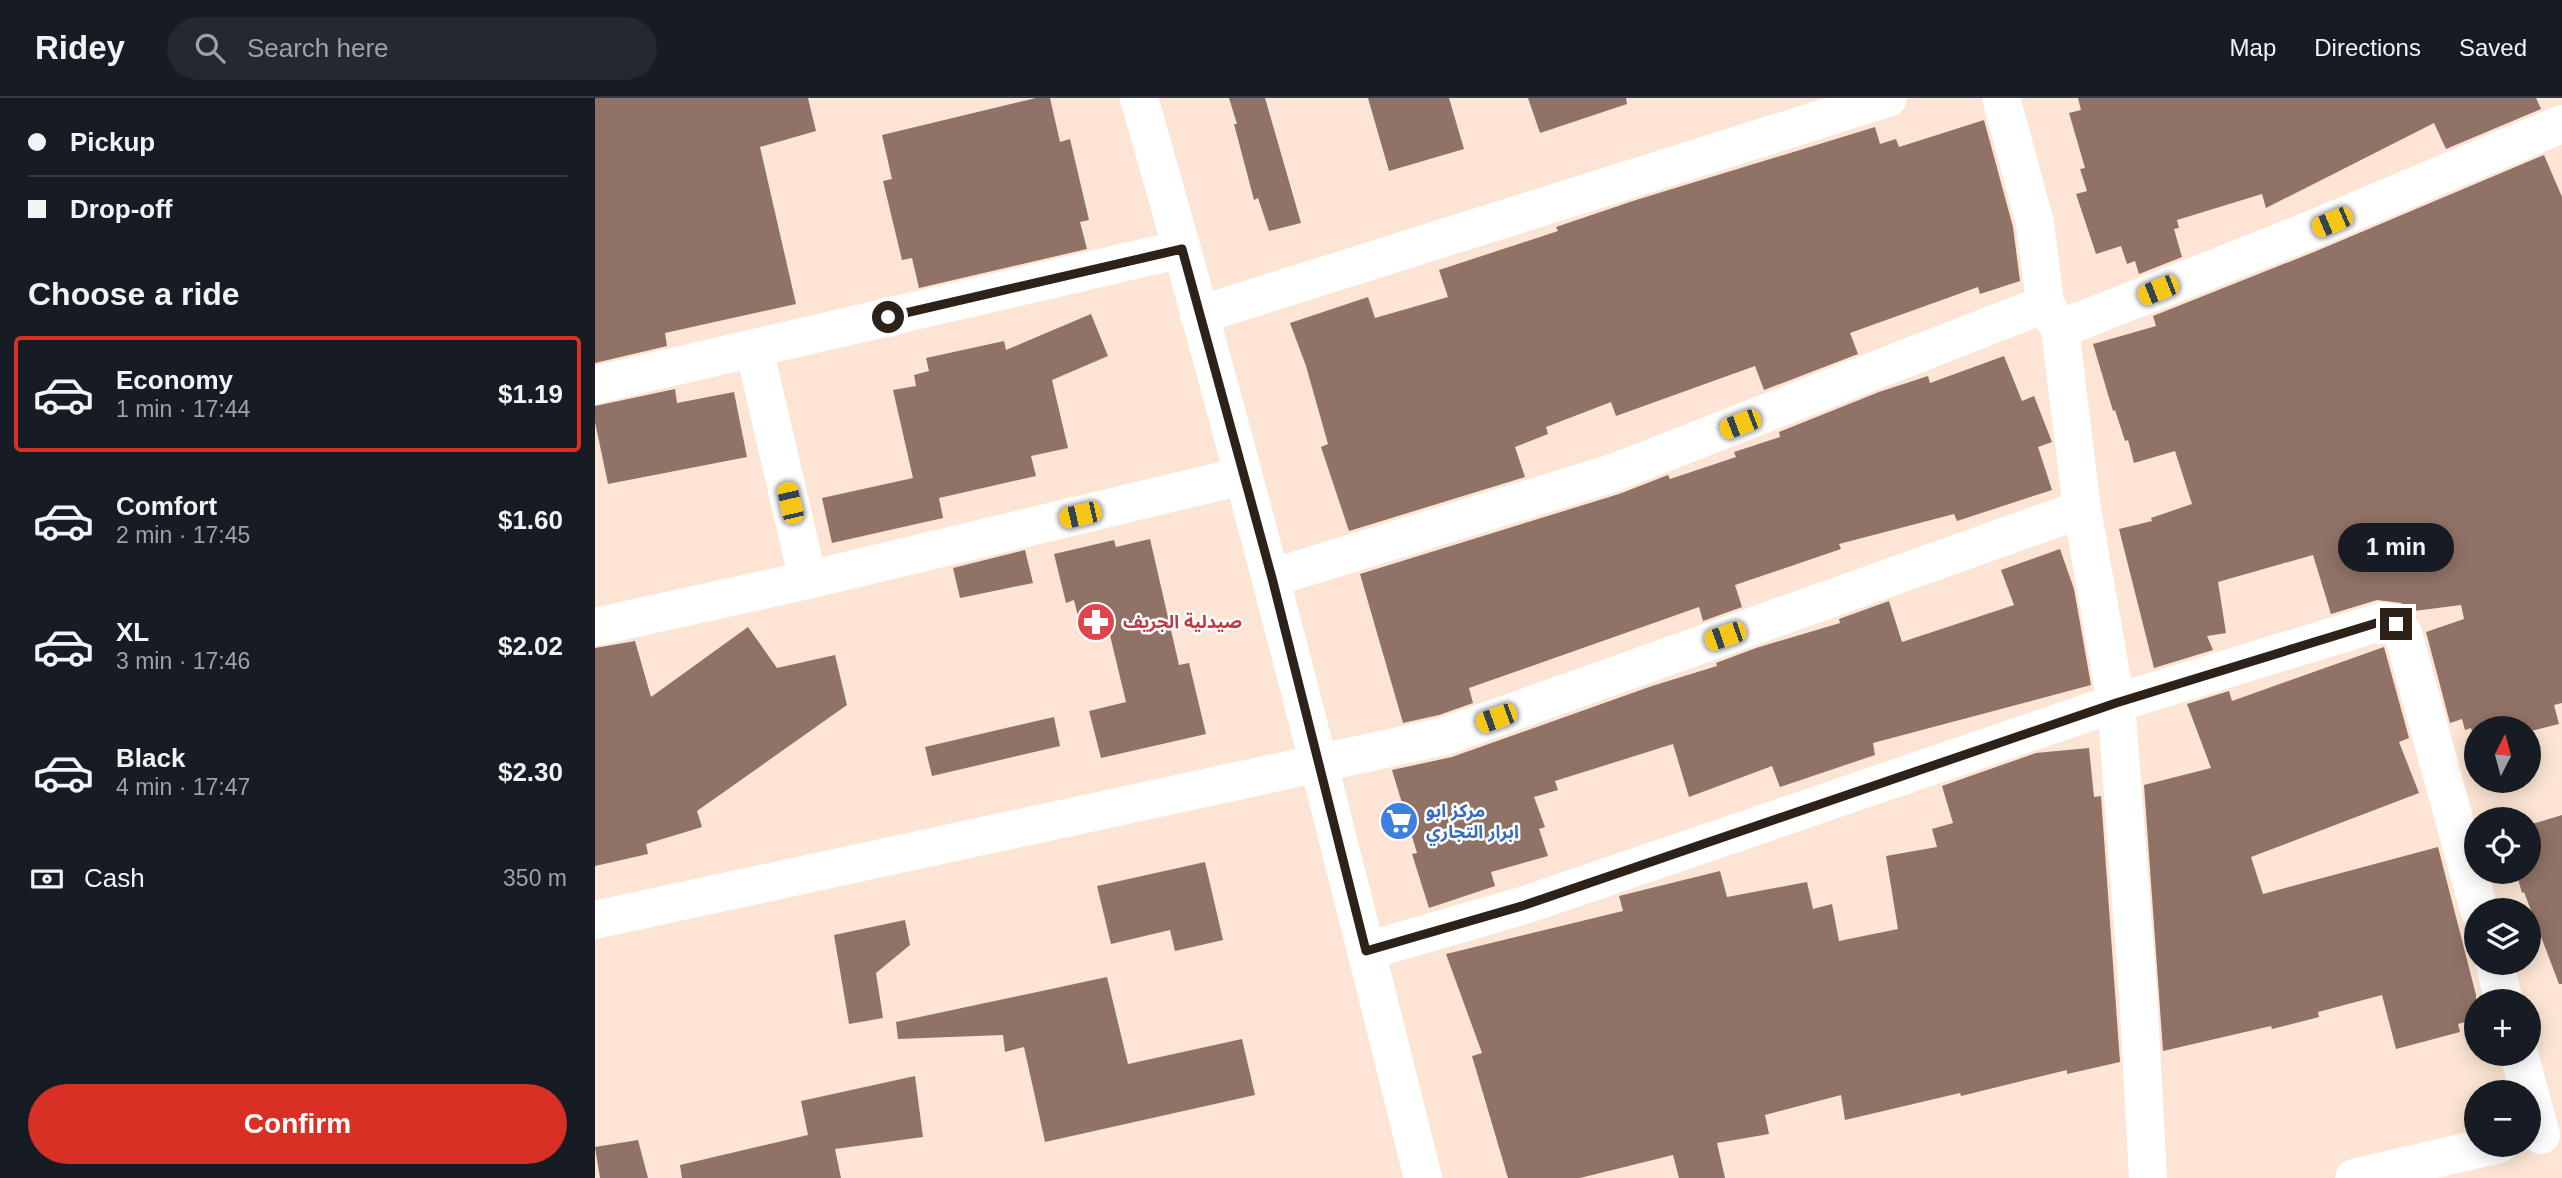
<!DOCTYPE html>
<meta charset="utf-8">
<style>
body{margin:0;font-family:Helvetica,"Noto Sans Arabic",sans-serif;background:#242831;color:#f1f3f6;height:100vh;display:flex;flex-direction:column;font-size:26px;white-space:nowrap}
*{box-sizing:border-box;margin:0}
p{font-size:23px;color:#9ea1a6}
.icon{flex:none;width:38px;height:38px;fill:none;stroke:currentColor;stroke-width:2;stroke-linecap:round;stroke-linejoin:round}
.map{position:relative;flex:1;overflow:hidden}
.details{display:flex;flex-direction:column;background:#171b24;width:595px}
.details>*{flex:none}
.guide{display:grid;align-content:center;height:154px;padding:0 28px;background:#171b24}
.needle{width:46px;rotate:6deg}
.controls{position:absolute;left:1869px;top:618px;display:grid;gap:14px}
.controls a{display:grid;place-items:center;width:77px;height:77px;border-radius:50%;background:#171b24;box-shadow:0 4px 18px #0003;font-size:35px}
.end{position:absolute;width:32px;height:32px;margin:-16px;border:9px solid #2d221a;background:#fff;box-shadow:0 0 0 4px #fff}
.from{border-radius:50%}
.bubble{position:absolute;height:49px;border-radius:24px;background:#171b24;box-shadow:0 4px 18px #0003;font-size:23px;font-weight:600;line-height:49px;text-align:center}
.car{position:absolute;width:21px;height:42px;margin:-21px -10px;border-radius:9px;box-shadow:0 0 5px 2px #0007;background:linear-gradient(#f5c518 24%,#345 0 40%,#f5c518 0 76%,#345 0 86%,#f5c518 0)}
.guide b{display:flex;align-items:center;gap:24px;height:66px;font-size:26px}
.guide b+b{border-top:2px solid #363941}
.guide i{width:18px;height:18px;background:#f1f3f6}
ul{padding:0;list-style:none}
li{display:flex;align-items:center;gap:21px;height:116px;margin:0 14px 10px;padding:0 14px;border:4px solid transparent;border-radius:7px}
li div{flex:1}
li b{display:block;font-size:26px}
li em{font-style:normal;font-weight:600}
li.selected{border-color:#d93025}
li>.icon{width:63px;height:63px;stroke-width:1.5}
h2{padding:0 28px;font-size:32px;line-height:84px}
.pay{display:flex;align-items:center;gap:18px;height:77px;padding:0 28px;font-size:26px}
.pay p{margin-inline-start:auto}
.button{display:flex;gap:14px;margin-top:auto;padding:14px 28px}
.button a{flex:1;height:80px;border-radius:42px;background:#d93025;color:#fff;font-size:28px;font-weight:600;line-height:80px;text-align:center}
header{display:flex;align-items:center;gap:42px;box-sizing:border-box;height:98px;padding:0 35px;background:#171b24;border-bottom:2px solid #363941}
header strong{font-size:33px}
nav{display:flex;gap:38px;margin-inline-start:auto;font-size:24px}
.search{width:490px;height:63px;background:#242831;display:flex;align-items:center;gap:18px;box-sizing:border-box;padding:0 24px;border-radius:38px;color:#9ea1a6;font-size:26px}
main{display:flex;flex:1;min-height:0}
.map>svg:first-child{display:block}
</style>
<header>
<strong>Ridey</strong>
<div class="search"><svg class="icon" aria-label="search" viewBox="0 0 24 24"><circle cx="10" cy="10" r="6"/><path d="M15 15l6 6"/></svg>Search here</div>
<nav><a>Map</a><a>Directions</a><a>Saved</a></nav>
</header>
<main>
<section class="details">
<div class="guide">
<b><i class="from"></i>Pickup</b>
<b><i></i>Drop-off</b>
</div>
<h2>Choose a ride</h2>
<ul>
<li class="selected"><svg class="icon" aria-label="car" viewBox="0 0 24 24"><path d="M5 17H2v-5l4-1 3-4h7l3 4 3 1v5h-3M9 17h6M6 11h13"/><circle cx="7" cy="17" r="2"/><circle cx="17" cy="17" r="2"/></svg><div><b>Economy</b><p>1 min · 17:44</p></div><em>$1.19</em></li>
<li><svg class="icon" aria-label="car" viewBox="0 0 24 24"><path d="M5 17H2v-5l4-1 3-4h7l3 4 3 1v5h-3M9 17h6M6 11h13"/><circle cx="7" cy="17" r="2"/><circle cx="17" cy="17" r="2"/></svg><div><b>Comfort</b><p>2 min · 17:45</p></div><em>$1.60</em></li>
<li><svg class="icon" aria-label="car" viewBox="0 0 24 24"><path d="M5 17H2v-5l4-1 3-4h7l3 4 3 1v5h-3M9 17h6M6 11h13"/><circle cx="7" cy="17" r="2"/><circle cx="17" cy="17" r="2"/></svg><div><b>XL</b><p>3 min · 17:46</p></div><em>$2.02</em></li>
<li><svg class="icon" aria-label="car" viewBox="0 0 24 24"><path d="M5 17H2v-5l4-1 3-4h7l3 4 3 1v5h-3M9 17h6M6 11h13"/><circle cx="7" cy="17" r="2"/><circle cx="17" cy="17" r="2"/></svg><div><b>Black</b><p>4 min · 17:47</p></div><em>$2.30</em></li>
</ul>
<div class="pay"><svg class="icon" aria-label="cash" viewBox="0 0 24 24"><path d="M3 7h18v10H3z"/><circle cx="12" cy="12" r="2"/></svg>Cash<p>350 m</p></div>
<div class="button"><a>Confirm</a></div>
</section>
<div class="map">
<svg width="1967" height="1080" viewBox="0 0 1967 1080">
<rect width="100%" height="100%" fill="#fce5d4"/>
<g fill="#917266">
<path d="M0,0H213L221,33L165,49L201,206L70,235L72,248L0,265Z"/>
<path d="M441,0H455L465,44L475,41L494,122L485,124L492,151L324,190L317,160L307,162L288,83L297,81L287,37Z"/>
<path d="M634,0H670L706,125L674,133L663,100L659,102L639,26H642Z"/>
<path d="M773,0H854L869,51L794,73Z"/>
<path d="M933,0H1031L1032,6L945,35Z"/>
<path d="M1483,0H1941L1946,11L1851,51L1839,25L1671,110L1667,96L1582,122L1584,130L1579,131L1587,159L1544,176L1540,163L1532,166L1526,148L1501,156L1481,96L1492,93L1485,71L1490,70L1474,15L1486,12Z"/>
<path d="M1389,22L1418,129L1425,183L1385,196L1383,189L1255,235L1263,256L1169,292L1160,268L1021,318L1016,304L951,329L953,336L920,349L930,379L754,433L726,349L733,346L711,268L695,225L773,199L780,220L853,199L844,172L963,133L961,129L1041,102L1280,29L1285,46L1301,41L1304,49Z"/>
<path d="M1949,57L1967,99V605L1959,607L1964,626L1936,633L1941,649L1934,652V630H1881V648L1876,630L1870,632L1867,621L1855,625L1831,534L1869,521L1866,507L1819,513L1806,505L1782,502L1736,516L1718,457L1623,484L1631,535L1612,538L1618,552L1559,570L1524,431L1557,423L1556,420L1597,406L1580,353L1539,365L1533,342L1530,343L1520,312L1518,313L1498,246L1561,228L1558,218L1719,154Z"/>
<path d="M496,216L513,258L457,282L473,350L436,358L441,378L344,400L348,420L237,445L227,400L318,380L298,292L321,288L319,277L334,273L331,260L409,243L411,252Z"/>
<path d="M1409,258L1427,303L1439,298L1457,344L1443,349L1457,392L1362,423L1359,416L1244,446L1246,451L1140,487L1147,509L1108,523L1104,509L874,590L878,605L844,617L808,625L765,476L1024,396L1073,377L1075,381L1141,359L1139,354L1185,339L1184,334L1284,294L1333,278L1335,285Z"/>
<path d="M80,291L82,305L139,294L152,359L13,386L0,324V308Z"/>
<path d="M555,441L584,567L594,565L611,636L506,660L494,613L531,604L513,529L487,535L479,502L471,505L459,456L519,442L521,449Z"/>
<path d="M1465,451L1479,491L1496,587L1278,645L1280,657L1185,689L1177,668L1094,699L1078,646L960,683L963,692L939,699L950,729L944,731L953,758L896,774L900,788L834,810L817,756L822,755L797,672L857,659L1057,588L1122,568L1121,565L1161,550L1245,525L1244,521L1294,503L1307,544L1419,507L1406,472Z"/>
<path d="M430,452L438,485L365,500L358,470Z"/>
<path d="M153,529L182,570L240,557L252,607L102,713L107,729L51,746L53,756L0,768V550L40,543L56,599Z"/>
<path d="M1789,549L1814,640L1804,644L1824,695L1656,759L1668,796L1843,749L1881,897V921L1863,926L1865,934L1801,951L1787,897L1723,914L1724,919L1677,931L1676,928L1568,953L1549,687L1616,670L1592,606L1634,593L1637,603Z"/>
<path d="M459,619L465,648L337,678L330,649Z"/>
<path d="M1494,650L1499,699L1506,698L1525,964L1472,976V972L1366,998L1365,995L1250,1022L1246,997L1170,1017L1174,1036L1122,1045L1130,1080H1084L1078,1057L985,1080H913L877,958L887,955L851,856L1028,813L1024,798L1125,773L1132,799L1212,784L1218,811L1237,806L1244,843L1303,831L1291,758L1342,749L1337,731L1358,725L1347,688L1441,655Z"/>
<path d="M1967,717V886H1964L1929,794L1927,795L1921,774H1934V727Z"/>
<path d="M610,764L628,842L580,853L575,832L516,846L502,788Z"/>
<path d="M310,822L315,847L281,875L288,920L254,926L239,837Z"/>
<path d="M512,879L533,966L647,941L660,997L450,1044L429,949L410,954L408,937L303,941L301,924Z"/>
<path d="M320,978L328,1039L240,1051L246,1080H87L85,1067L213,1037L206,1003Z"/>
<path d="M43,1042L53,1080H5L0,1049Z"/>
</g>
<g fill="none" stroke-linecap="round" stroke-linejoin="round">
<g stroke="#fff" stroke-width="38">
<path d="M544,0C647,358 738,719 828,1080"/>
<path d="M1406,0L1440,125L1450,206L1465,231L1487,411L1521,605L1543,894L1553,1080"/>
<path d="M604,217L1293,0"/>
<path d="M1465,231L1711,134L1967,26"/>
<path d="M159,250L213,482"/>
<path d="M0,287L587,151"/>
<path d="M676,480L1018,375L1450,206"/>
<path d="M0,529L213,482L647,378"/>
<path d="M0,822L850,638L1487,411"/>
<path d="M771,853L930,807L1521,605L1788,523L1801,526L1808,535L1884,812"/>
<path d="M1899,864L1909,903"/>
<path d="M1924,956L1946,1037"/>
<path d="M1759,1080L1904,1046"/>
</g>
</g>
<g fill="none" stroke-linecap="round" stroke-linejoin="round">
<path stroke="#2d221a" stroke-width="9" d="M293,219L587,151L677,480L771,853L930,807L1521,605L1788,523L1801,526"/>
</g>
<defs>
<symbol id="pharmacy-disc" viewBox="-11 -11 22 22"><circle r="9.5" fill="#e0444e" stroke="#fff"/><path d="M-2-6h4v4h4v4h-4v4h-4v-4h-4v-4h4Z" fill="#fff"/></symbol>
<symbol id="supermarket-disc" viewBox="-11 -11 22 22"><circle r="9.5" fill="#3f7fe0" stroke="#fff"/><path d="M-6-5.5h2.5l.6 2H6L4.5 2H-2.5L-4.4-4H-6ZM-1.5 3.2a1.3 1.3 0 1 0 .1 0ZM3 3.2a1.3 1.3 0 1 0 .1 0Z" fill="#fff"/></symbol>
</defs>
<g fill-rule="evenodd">
<use href="#pharmacy-disc" x="479" y="502" width="44" height="44"/>
<use href="#supermarket-disc" x="782" y="701" width="44" height="44"/>
</g>
<g text-anchor="middle" dominant-baseline="central" stroke-width="5" stroke-linejoin="round" paint-order="stroke">
<g font-size="18" font-weight="bold" fill="#be3a42" stroke="#fff" text-anchor="start">
<text x="528" y="524">صيدلية الجريف</text>
</g>
<g font-size="18" font-weight="bold" fill="#366cbe" stroke="#fff" text-anchor="start">
<text x="831" y="713">مركز ابو<tspan x="831" dy="21">ابرار التجاري</tspan></text>
</g>
</g>
</svg>
<div class="controls">
<a><svg class="needle" viewBox="-14 -14 28 28"><path d="M0-13l5 13h-10z" fill="#e53935"/><path d="M0 13l5-13h-10z" fill="#9ea1a6"/></svg></a>
<a><svg class="icon" aria-label="locate" viewBox="0 0 24 24"><circle cx="12" cy="12" r="6"/><path d="M12 2v4M12 18v4M2 12h4M18 12h4"/></svg></a>
<a><svg class="icon" aria-label="layers" viewBox="0 0 24 24"><path d="M12 4l9 5-9 5-9-5zM3 14l9 5 9-5"/></svg></a>
<a>+</a>
<a>−</a>
</div>
<i class="end from" style="left:293px;top:219px"></i>
<i class="end" style="left:1801px;top:526px"></i>
<div class="bubble" style="left:1743px;top:425px;width:116px">1 min</div>
<i class="car" style="left:1737px;top:124px;rotate:247deg"></i>
<i class="car" style="left:1563px;top:192px;rotate:248deg"></i>
<i class="car" style="left:1145px;top:326px;rotate:249deg"></i>
<i class="car" style="left:195px;top:405px;rotate:347deg"></i>
<i class="car" style="left:485px;top:417px;rotate:257deg"></i>
<i class="car" style="left:1130px;top:538px;rotate:251deg"></i>
<i class="car" style="left:901px;top:620px;rotate:250deg"></i>
</div>
</main>
